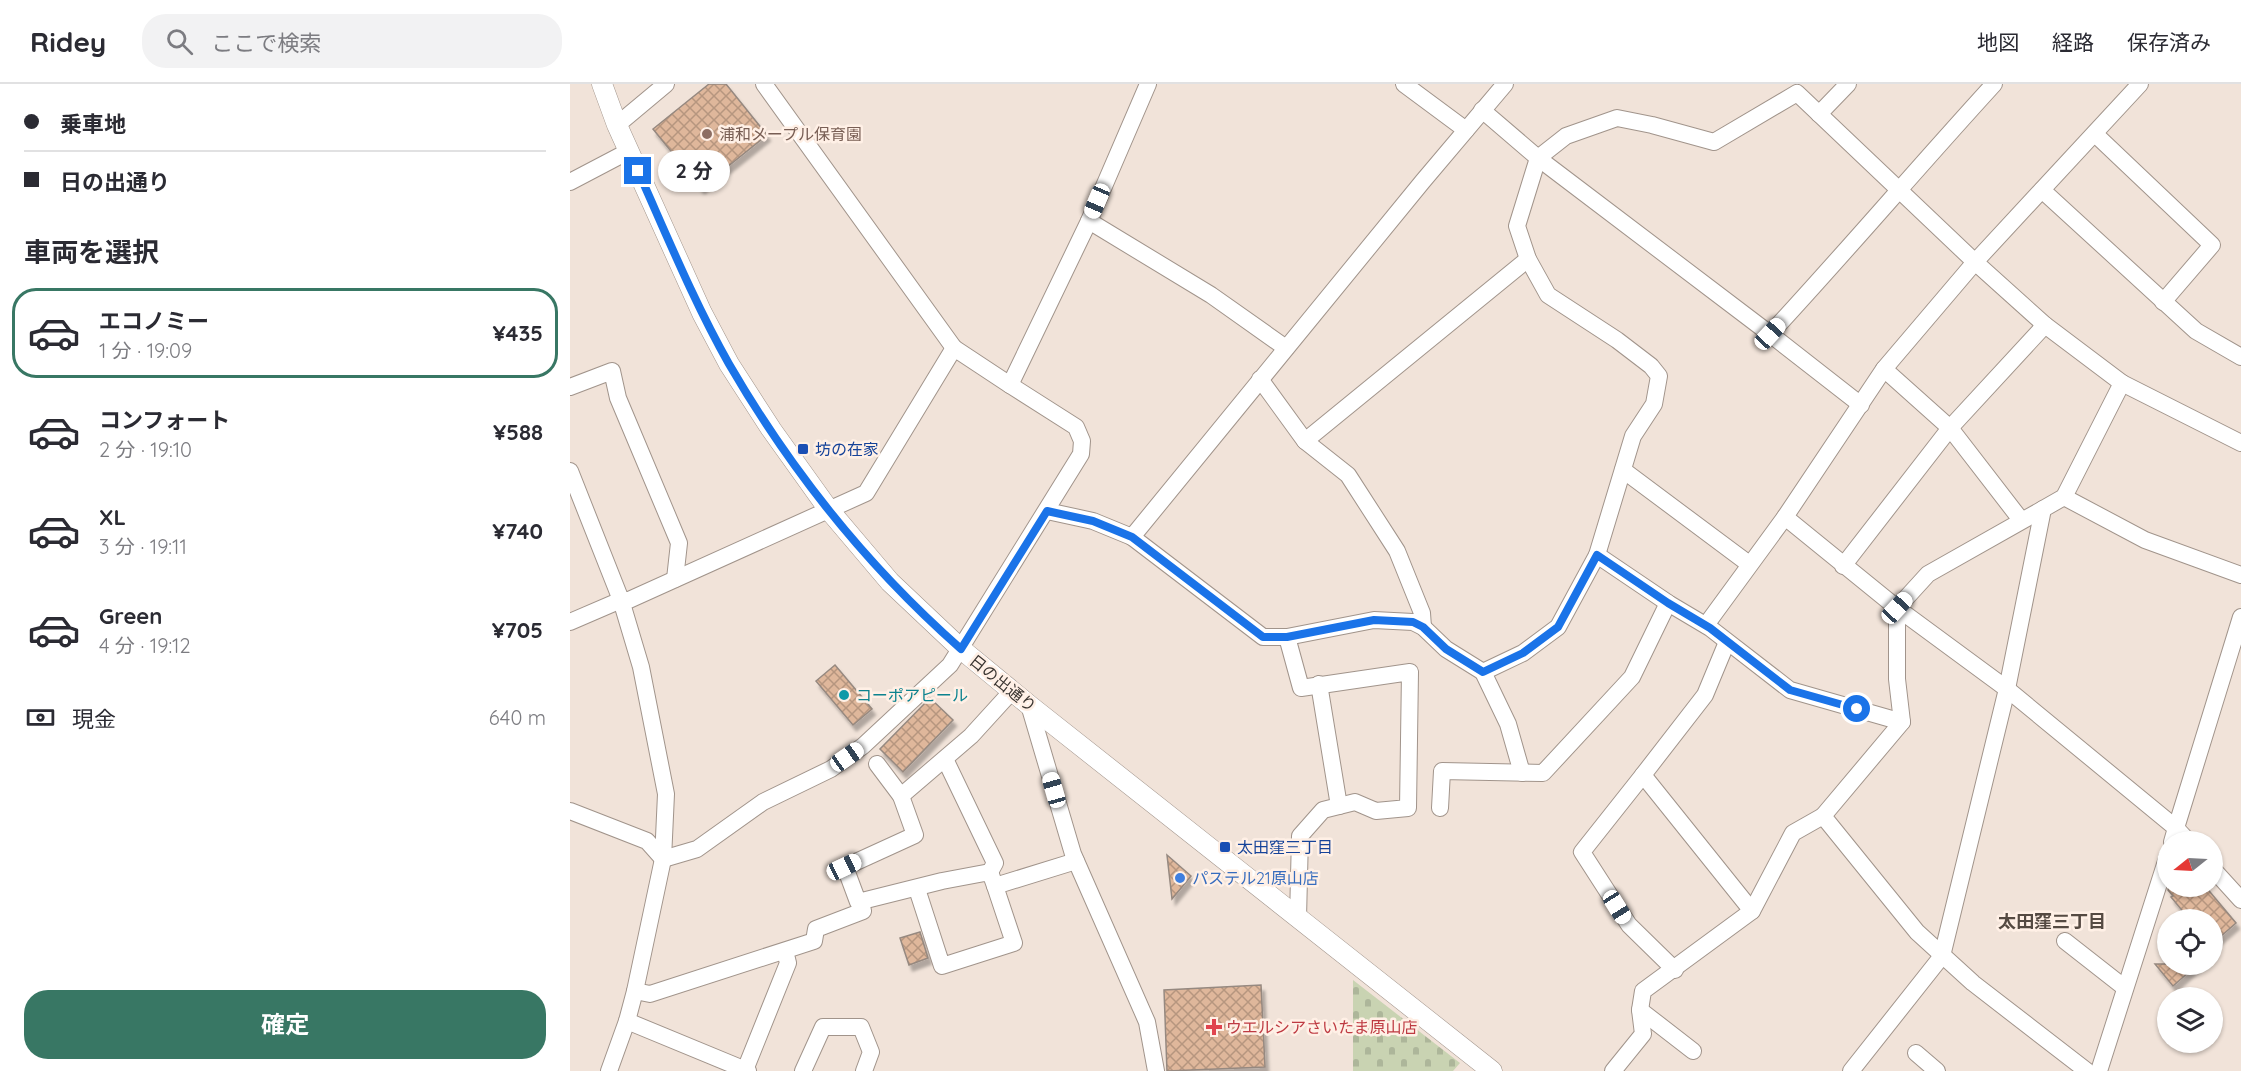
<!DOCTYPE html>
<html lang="ja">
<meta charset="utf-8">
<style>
body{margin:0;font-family:Quicksand,"Noto Sans JP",sans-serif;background:#f2f2f3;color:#2b2b33;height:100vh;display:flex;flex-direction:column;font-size:22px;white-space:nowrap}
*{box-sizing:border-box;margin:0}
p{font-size:20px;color:#7c7c81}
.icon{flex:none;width:33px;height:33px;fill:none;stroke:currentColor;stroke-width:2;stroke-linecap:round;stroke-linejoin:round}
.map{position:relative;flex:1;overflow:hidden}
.panel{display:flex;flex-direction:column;background:#fff;width:570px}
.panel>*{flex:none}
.top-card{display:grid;align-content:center;height:132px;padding:0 24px;background:#fff}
.needle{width:39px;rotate:252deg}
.controls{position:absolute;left:1587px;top:747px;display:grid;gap:12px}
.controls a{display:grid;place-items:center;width:66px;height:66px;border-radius:50%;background:#fff;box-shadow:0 2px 4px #0004;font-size:30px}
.end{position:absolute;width:27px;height:27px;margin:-14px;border:8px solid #1a73e8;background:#fff;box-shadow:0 0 0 3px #fff}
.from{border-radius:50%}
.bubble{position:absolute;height:42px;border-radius:21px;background:#fff;box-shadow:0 2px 4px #0004;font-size:20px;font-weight:700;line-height:42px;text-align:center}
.car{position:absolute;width:18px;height:36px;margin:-18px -9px;border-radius:8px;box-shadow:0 0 4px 2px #0007;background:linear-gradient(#fff 24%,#345 0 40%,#fff 0 76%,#345 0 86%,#fff 0)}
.top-card b{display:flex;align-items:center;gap:21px;height:57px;font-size:22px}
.top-card b+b{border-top:2px solid #e1e1e2}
.top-card i{width:15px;height:15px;background:#2b2b33}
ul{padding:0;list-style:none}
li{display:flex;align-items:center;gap:18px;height:90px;margin:0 12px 9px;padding:0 12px;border:3px solid transparent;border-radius:24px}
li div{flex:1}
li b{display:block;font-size:22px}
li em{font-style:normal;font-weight:700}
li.selected{border-color:#387764}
li>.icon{width:54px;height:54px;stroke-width:1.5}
h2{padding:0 24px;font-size:27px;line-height:72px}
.pay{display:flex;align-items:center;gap:15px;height:66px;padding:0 24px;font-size:22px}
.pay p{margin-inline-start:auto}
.button{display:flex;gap:12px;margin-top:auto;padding:12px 24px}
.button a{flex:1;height:69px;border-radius:24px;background:#387764;color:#fff;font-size:24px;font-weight:700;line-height:69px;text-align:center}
header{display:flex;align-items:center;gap:36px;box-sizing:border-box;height:84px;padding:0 30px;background:#fff;border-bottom:2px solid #e1e1e2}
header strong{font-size:28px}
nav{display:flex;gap:33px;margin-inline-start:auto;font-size:21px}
.search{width:420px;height:54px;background:#f2f2f3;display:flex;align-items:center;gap:15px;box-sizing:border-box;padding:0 21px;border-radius:24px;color:#7c7c81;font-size:22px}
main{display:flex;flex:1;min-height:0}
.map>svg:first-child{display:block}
</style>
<header>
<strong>Ridey</strong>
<div class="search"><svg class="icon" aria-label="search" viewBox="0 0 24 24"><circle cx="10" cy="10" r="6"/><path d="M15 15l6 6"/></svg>ここで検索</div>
<nav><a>地図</a><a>経路</a><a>保存済み</a></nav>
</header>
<main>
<section class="panel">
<div class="top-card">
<b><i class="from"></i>乗車地</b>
<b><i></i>日の出通り</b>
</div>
<h2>車両を選択</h2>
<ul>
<li class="selected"><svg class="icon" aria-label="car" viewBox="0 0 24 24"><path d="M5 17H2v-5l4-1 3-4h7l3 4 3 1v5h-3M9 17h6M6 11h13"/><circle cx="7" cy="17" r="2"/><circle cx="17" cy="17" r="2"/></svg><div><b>エコノミー</b><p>1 分 · 19:09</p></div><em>¥435</em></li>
<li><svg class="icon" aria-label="car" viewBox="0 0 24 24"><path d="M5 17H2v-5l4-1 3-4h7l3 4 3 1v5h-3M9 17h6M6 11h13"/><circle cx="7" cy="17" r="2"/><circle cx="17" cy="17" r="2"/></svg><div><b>コンフォート</b><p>2 分 · 19:10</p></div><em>¥588</em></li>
<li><svg class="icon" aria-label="car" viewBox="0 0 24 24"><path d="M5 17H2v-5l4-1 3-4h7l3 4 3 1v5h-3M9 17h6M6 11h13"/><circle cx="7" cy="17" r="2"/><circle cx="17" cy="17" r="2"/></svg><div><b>XL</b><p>3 分 · 19:11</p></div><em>¥740</em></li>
<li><svg class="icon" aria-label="car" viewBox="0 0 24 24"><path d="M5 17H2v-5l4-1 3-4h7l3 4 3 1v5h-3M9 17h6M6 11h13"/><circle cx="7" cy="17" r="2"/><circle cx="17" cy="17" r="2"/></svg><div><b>Green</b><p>4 分 · 19:12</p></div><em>¥705</em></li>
</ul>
<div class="pay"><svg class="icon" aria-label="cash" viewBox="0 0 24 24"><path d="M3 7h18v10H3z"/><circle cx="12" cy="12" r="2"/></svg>現金<p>640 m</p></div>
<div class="button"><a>確定</a></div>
</section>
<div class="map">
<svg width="1671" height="987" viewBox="0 0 1671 987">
<defs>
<pattern id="cemetery-stones" width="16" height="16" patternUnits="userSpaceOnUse" patternTransform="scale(1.5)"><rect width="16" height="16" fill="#c9d3b2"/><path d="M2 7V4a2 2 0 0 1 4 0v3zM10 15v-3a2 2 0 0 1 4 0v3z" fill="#adb69a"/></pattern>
<pattern id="building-cross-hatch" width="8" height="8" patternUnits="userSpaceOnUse" patternTransform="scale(1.5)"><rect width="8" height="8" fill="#dfb79b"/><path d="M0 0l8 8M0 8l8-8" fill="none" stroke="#b6967f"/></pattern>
<filter id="shadow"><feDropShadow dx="3.5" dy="6" stdDeviation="1.5" flood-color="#0004"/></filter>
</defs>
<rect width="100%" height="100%" fill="#f1e3d9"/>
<path fill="url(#cemetery-stones)" d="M783,896L890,979L883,987H783Z"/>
<g fill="url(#building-cross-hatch)" stroke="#968980" stroke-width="1.5" filter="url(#shadow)">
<path d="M139,0H156L197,51L131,104L83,45Z"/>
<path d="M265,581L302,625L283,641L246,597Z"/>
<path d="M360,614L383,636L333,688L310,665Z"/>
<path d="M597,771L621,792L602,815Z"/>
<path d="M1599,802H1635L1666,839L1642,860V836H1620L1601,813L1603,812L1598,806Z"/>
<path d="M350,848L358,874L339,881L330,854Z"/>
<path d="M1585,880H1628L1603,902Z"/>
<path d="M691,901L695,983L597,987L594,906Z"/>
</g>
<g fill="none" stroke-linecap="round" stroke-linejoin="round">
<defs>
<g id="minor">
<path d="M194,0L384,264"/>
<path d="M834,0L896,46"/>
<path d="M912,26L968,74L1200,250"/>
<path d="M1249,30L1278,0"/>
<path d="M47,41L96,0"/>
<path d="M1525,50L1642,161L1593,218"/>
<path d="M0,98L59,67"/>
<path d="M1472,106L1626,247L1671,273"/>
<path d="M519,137L641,211L716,264"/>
<path d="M1314,285L1380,344L1451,436"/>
<path d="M690,295L735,357L958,175"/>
<path d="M1552,299L1671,359"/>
<path d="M0,303L42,287L48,314L109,459L105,495"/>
<path d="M1291,321L1200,250C1276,168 1348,83 1424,0"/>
<path d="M735,357L778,391L827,467L852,529L853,543"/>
<path d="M1053,386L1179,480"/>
<path d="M0,387L51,516L71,583L96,710L93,775L65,907L57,937L39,987"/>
<path d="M1494,413L1575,456L1671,491"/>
<path d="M477,427L523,437L562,453L853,97L935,0"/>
<path d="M1215,433L1327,524L1437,605L1606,744L1602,758"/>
<path d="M562,453L693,553H717L804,536L843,538L853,543L876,565L913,588L953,569L988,543L1027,471L1063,352L1084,320L1089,292L1081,282L1047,256L978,211L958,175L947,142L968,74L996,52L1047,34L1082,41L1144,58L1227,9L1405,178L1475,241L1552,299L1494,413L1473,425L1437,605L1372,872L1281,987"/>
<path d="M1027,471L1098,519L1140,544L1220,606L1332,638L1253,732L1347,848L1403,899L1517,987"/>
<path d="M1273,482L1380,344L1475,241"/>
<path d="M0,538L51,516H59L296,409L384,264L440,301L519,137L578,0"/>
<path d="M1136,541L1215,433L1314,285L1405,178L1570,0"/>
<path d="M717,553L731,604L840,588L838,724L806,727L785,718L753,726L730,752L728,834"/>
<path d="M913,588L938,640L952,689"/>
<path d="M749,600L769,722"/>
<path d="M459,621L503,770L577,938L586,987"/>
<path d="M1332,638L1327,595V524L1358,490L1473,425"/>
<path d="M375,675L425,779L420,788"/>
<path d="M307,680L331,712L345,751L275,783L288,818L372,797L420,788L425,802L506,777"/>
<path d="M1073,691L1012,768L1059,841L1105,886"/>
<path d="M331,712L401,652L442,607"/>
<path d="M870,724L872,687L973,689L1062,593L1098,519"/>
<path d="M0,727L77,757L93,775L127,765L193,718L261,685L293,662L380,581L511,370L512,357L506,343L440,301"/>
<path d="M1619,758L1606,744L1671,533"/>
<path d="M1642,784L1671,816"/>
<path d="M347,805L372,882L444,859L425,802"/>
<path d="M1182,827L1223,749L1253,732"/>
<path d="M1495,857L1555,904"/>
<path d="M65,907L80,910L244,857L246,845L293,827L291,818"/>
<path d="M1070,926L1123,967"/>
<path d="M57,937L178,987"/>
<path d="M1346,969L1367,987"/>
<path d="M175,986L218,879L215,867"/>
<path d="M233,987L253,943H291L301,968L294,987"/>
<path d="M1043,987L1073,950L1070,926L1073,907L1182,827L1073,691L1135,611L1157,558"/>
<path d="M1529,987L1598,771"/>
</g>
<path id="tertiary" d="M32,0L47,41L132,229L159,280L201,345L259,426L320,498L391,565L459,621L922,987"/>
</defs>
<use href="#minor" stroke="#a1948b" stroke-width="18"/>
<use href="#tertiary" stroke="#a1948b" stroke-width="21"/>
<use href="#minor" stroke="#fff" stroke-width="16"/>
<use href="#tertiary" stroke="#fff" stroke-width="20"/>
</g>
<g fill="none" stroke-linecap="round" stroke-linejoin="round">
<path stroke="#1a73e8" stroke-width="8" d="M68,87C97,152 124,218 159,280C221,387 298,483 391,565L477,427L523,437L562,453L693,553H717L804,536L843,538L853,543L876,565L913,588L953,569L988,543L1027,471L1098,519L1140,544L1220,606L1287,625"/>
</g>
<circle fill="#8d6e63" stroke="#fff0e6" stroke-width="2" cx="137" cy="50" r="6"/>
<g fill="#1a4fb4" stroke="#fff0e6" stroke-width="2">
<rect x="227" y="359" width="12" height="12" rx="3"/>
<rect x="649" y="757" width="12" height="12" rx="3"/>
</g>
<circle fill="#0f9aa8" stroke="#fff0e6" stroke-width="2" cx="274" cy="611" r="6"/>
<circle fill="#3f7fe0" stroke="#fff0e6" stroke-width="2" cx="610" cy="794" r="6"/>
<path fill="#e0444e" stroke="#fff0e6" stroke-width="2" d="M641 934h6v6h6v6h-6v6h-6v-6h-6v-6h6z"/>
<g text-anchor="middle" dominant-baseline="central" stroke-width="5" stroke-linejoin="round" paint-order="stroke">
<g font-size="16" fill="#785e54" stroke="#fff0e6" text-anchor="start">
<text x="149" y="50">浦和メープル保育園</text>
</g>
<g font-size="16" fill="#164399" stroke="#fff0e6" text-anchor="start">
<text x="245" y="365">坊の在家</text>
<text x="667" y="763">太田窪三丁目</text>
</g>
<g font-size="16" fill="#3a3531" stroke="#fff0e6">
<text transform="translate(433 599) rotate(39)">日の出通り</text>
</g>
<g font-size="16" fill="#0d838f" stroke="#fff0e6" text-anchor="start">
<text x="286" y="611">コーポアピール</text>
</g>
<g font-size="16" fill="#366cbe" stroke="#fff0e6" text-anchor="start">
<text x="622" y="794">パステル21原山店</text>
</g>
<g font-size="16" fill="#be3a42" stroke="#fff0e6" text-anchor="start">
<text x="656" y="943">ウエルシアさいたま原山店</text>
</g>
<g font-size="18" font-weight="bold" fill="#554a42" stroke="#fff0e6">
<text x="1482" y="837">太田窪三丁目</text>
</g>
</g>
</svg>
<div class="controls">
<a><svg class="needle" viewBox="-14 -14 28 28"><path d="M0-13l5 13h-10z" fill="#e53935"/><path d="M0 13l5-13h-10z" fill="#7c7c81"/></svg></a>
<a><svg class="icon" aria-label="locate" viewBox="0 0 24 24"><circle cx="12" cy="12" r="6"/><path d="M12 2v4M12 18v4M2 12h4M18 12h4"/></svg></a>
<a><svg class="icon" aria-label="layers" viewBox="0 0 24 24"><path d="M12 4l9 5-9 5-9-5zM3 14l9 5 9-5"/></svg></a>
</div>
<i class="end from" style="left:1287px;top:625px"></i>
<i class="end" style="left:68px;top:87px"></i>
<div class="bubble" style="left:88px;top:66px;width:72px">2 分</div>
<i class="car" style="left:527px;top:117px;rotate:203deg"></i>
<i class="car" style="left:1200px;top:250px;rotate:43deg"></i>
<i class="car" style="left:1327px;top:524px;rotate:43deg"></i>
<i class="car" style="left:277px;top:673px;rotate:55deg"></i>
<i class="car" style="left:484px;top:706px;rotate:344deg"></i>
<i class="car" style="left:274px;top:783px;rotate:65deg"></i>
<i class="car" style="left:1047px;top:823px;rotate:148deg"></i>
</div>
</main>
